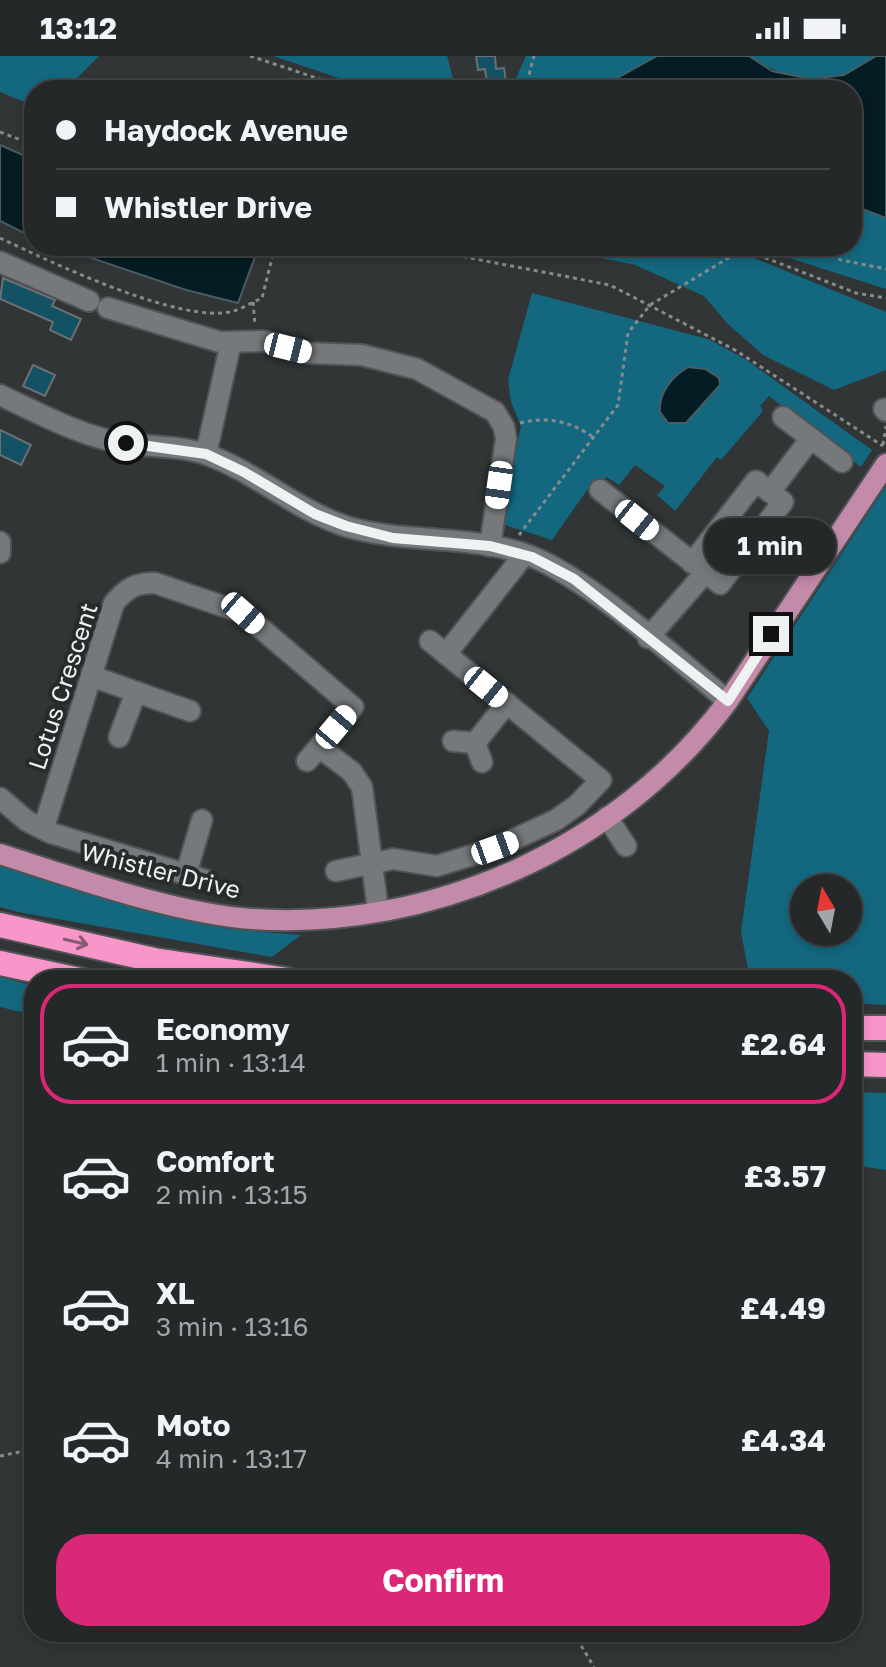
<!DOCTYPE html>
<meta charset="utf-8">
<style>
body{margin:0;font-family:"Golos Text",sans-serif;background:#313434;color:#f1f3f6;height:100vh;display:flex;flex-direction:column;font-size:30px;white-space:nowrap}
*{box-sizing:border-box;margin:0}
p{font-size:26px;color:#a3a6a8}
.icon{flex:none;width:44px;height:44px;fill:none;stroke:currentColor;stroke-width:2;stroke-linecap:round;stroke-linejoin:round}
.map{position:relative;flex:1;overflow:hidden}
.details{position:absolute;left:24px;top:914px;width:838px;height:672px;display:flex;flex-direction:column;background:#252828;border-radius:32px;box-shadow:0 4px 12px #0003,0 0 0 2px #424445}
.details>*{flex:none}
.banner{position:absolute;left:24px;top:24px;width:838px;height:176px;border-radius:32px;box-shadow:0 4px 12px #0003,0 0 0 2px #424445;display:grid;align-content:center;height:176px;padding:0 32px;background:#252828}
.needle{width:52px;rotate:350deg}
.fabs{position:absolute;left:790px;top:818px;display:grid;gap:16px}
.fabs a{display:grid;place-items:center;width:72px;height:72px;border-radius:50%;background:#252828;box-shadow:0 4px 12px #0003,0 0 0 2px #424445;font-size:40px}
.end{position:absolute;width:36px;height:36px;margin:-18px;border:10px solid #eff2f3;background:#111;box-shadow:0 0 0 4px #111}
.from{border-radius:50%}
.bubble{position:absolute;height:56px;border-radius:28px;background:#252828;box-shadow:0 4px 12px #0003,0 0 0 2px #424445;font-size:26px;font-weight:700;line-height:56px;text-align:center}
.car{position:absolute;width:24px;height:48px;margin:-24px -12px;border-radius:10px;box-shadow:0 0 6px 2px #0007;background:linear-gradient(#fff 24%,#345 0 40%,#fff 0 76%,#345 0 86%,#fff 0)}
.banner b{display:flex;align-items:center;gap:28px;height:76px;font-size:30px}
.banner b+b{border-top:2px solid #424445}
.banner i{width:20px;height:20px;background:#f1f3f6}
ul{padding:14px 0 0;list-style:none}
li{display:flex;align-items:center;gap:24px;height:120px;margin:0 16px 12px;padding:0 16px;border:4px solid transparent;border-radius:32px}
li div{flex:1}
li b{display:block;font-size:30px}
li em{font-style:normal;font-weight:700}
li.on{border-color:#db2777}
li>.icon{width:72px;height:72px;stroke-width:1.5}
.button{display:flex;gap:16px;margin-top:auto;padding:16px 32px}
.button a{flex:1;height:92px;border-radius:32px;background:#db2777;color:#fff;font-size:32px;font-weight:700;line-height:92px;text-align:center}
.status{display:flex;justify-content:space-between;align-items:center;height:56px;padding:0 40px;background:#252828;direction:ltr}
.status svg{height:22px;fill:currentColor}
.map>svg:first-child{display:block}
</style>
<div class="status"><b>13:12</b><svg viewBox="0 0 49 12"><path d="M0 12V9h3v3zM5 12V6h3v6zM10 12V3h3v9zM15 12V0h3v12zM26 1h20v11H26zM47 4h2v5h-2z"/></svg></div>
<div class="map">
<svg width="886" height="1611" viewBox="0 0 886 1611">
<rect width="100%" height="100%" fill="#313536"/>
<g fill="#136880" fill-rule="evenodd">
<path d="M0,0H99L65,34H34V50L0,36Z"/>
<path d="M273,0H447L453,22L480,34H375Z"/>
<path d="M526,0H657L605,29L609,34H489L516,22Z"/>
<path d="M749,0H876C866,6 855,16 844,19C811,30 776,18 749,0Z"/>
<path d="M852,149L886,162V233L752,190H852Z"/>
<path d="M543,190H620L652,194L725,190L886,256V314L834,334L763,299L727,267L704,240L635,209Z"/>
<path d="M532,237L708,283L745,303L872,394L861,411L769,340L760,350L763,355L721,404L717,401L675,455L657,439L665,430L635,409L619,429L606,421L599,430L592,427L552,484L502,468L521,370L511,346L508,324ZM678,317L715,337L686,366L662,338Z"/>
<path d="M886,430V949L852,947V924H750L741,876L769,675L747,642ZM804,832H848V876H804Z"/>
<path d="M0,809L110,845L228,873L301,879L272,901L18,856L0,851Z"/>
<path d="M0,921L34,930V959L0,951Z"/>
<path d="M852,1036L886,1037V1114L852,1109Z"/>
</g>
<g fill="#041c24" stroke="#4a5c62" stroke-width="2">
<path d="M657,0H749L772,15L810,23L844,19L876,0H886V162L852,149V34H609L605,29Z"/>
<path d="M0,89L34,104V182L0,165Z"/>
<path d="M56,190H259L238,247L186,234Z"/>
<path d="M688,311L705,313L719,322L720,329L686,367H668L660,356C658,337 672,321 688,311Z"/>
</g>
<g fill="#135265" stroke="#6c7072" stroke-width="2">
<path d="M476,0H495L496,13L504,12L507,32L488,34L485,13L478,14Z"/>
<path d="M3,222L55,244L52,250L81,263L71,284L50,274L53,266L0,243Z"/>
<path d="M33,309L55,319L45,340L23,330Z"/>
<path d="M0,374L31,389L21,409L0,399Z"/>
</g>
<g fill="none" stroke-linecap="round" stroke-linejoin="round">
<defs>
<g id="minor">
<path d="M0,206L89,245"/>
<path d="M108,252L220,286L264,285L309,297L362,299L417,313L495,356L504,371L506,383L490,490"/>
<path d="M0,339C36,356 73,376 112,385C143,392 178,388 208,399C257,417 297,455 348,471C408,488 475,478 533,501C594,527 674,601 728,645"/>
<path d="M884,353L886,355"/>
<path d="M783,361L842,406"/>
<path d="M206,398L231,286"/>
<path d="M600,434L720,528L783,446L756,425L692,507"/>
<path d="M770,436L811,382"/>
<path d="M0,486V497"/>
<path d="M648,582L705,517"/>
<path d="M446,598L524,499"/>
<path d="M91,620L190,655"/>
<path d="M119,681L136,636"/>
<path d="M453,685L475,687L482,706"/>
<path d="M475,687L507,647"/>
<path d="M319,691L352,716L362,731L378,854"/>
<path d="M0,742L27,765L51,777L205,824"/>
<path d="M607,761L626,790"/>
<path d="M44,771L114,547C127,532 135,527 155,527L243,557L353,651L307,705"/>
<path d="M336,815L393,803L437,810L495,792L556,764L577,749L601,724L430,585"/>
<path d="M186,818L202,764"/>
</g>
<path id="major" d="M0,798C76,822 173,857 252,863C432,875 620,791 728,645L886,408"/>
<g id="highway">
<path d="M0,869L154,904L288,924"/>
<path d="M0,907L80,924"/>
<path d="M852,972H886"/>
<path d="M852,1008L886,1009"/>
</g>
</defs>
<use href="#minor" stroke="#515455" stroke-width="24"/>
<use href="#major" stroke="#515455" stroke-width="24"/>
<use href="#highway" stroke="#515455" stroke-width="28"/>
<g stroke="#888b8c" stroke-width="3" stroke-dasharray="4 4" stroke-linecap="butt">
<path d="M250,0L353,34"/>
<path d="M525,34L534,0"/>
<path d="M0,76L34,89"/>
<path d="M0,182C49,205 183,270 234,255C243,252 253,246 262,242L275,190"/>
<path d="M408,190L610,229L735,294L883,390"/>
<path d="M735,190L856,237L886,242"/>
<path d="M809,190L841,204L886,213"/>
<path d="M253,246L255,269"/>
<path d="M520,367C547,360 570,365 593,381"/>
<path d="M883,389L886,370"/>
<path d="M519,479L618,349L628,277L650,249L740,195"/>
<path d="M0,1400L34,1393"/>
<path d="M573,1576L594,1611"/>
</g>
<use href="#minor" stroke="#75797b" stroke-width="20"/>
<use href="#major" stroke="#c48aaa" stroke-width="20"/>
<use href="#highway" stroke="#f895c9" stroke-width="24"/>
</g>
<defs><path id="oneway-shaft" d="M-6 0H5M1.5-3L5.5 0L1.5 3" fill="none" stroke-width="1.6" stroke-linecap="round" stroke-linejoin="round" transform="scale(2)"/></defs>
<use stroke="#855b73" href="#oneway-shaft" transform="translate(76 886) rotate(13)"/>
<g fill="none" stroke-linecap="round" stroke-linejoin="round">
<path stroke="#eff2f3" stroke-width="10" d="M126,387L206,398L244,416L315,458L346,470L393,482L490,490L532,501L574,523L728,645L771,578"/>
</g>
<g text-anchor="middle" dominant-baseline="central" stroke-width="8" stroke-linejoin="round" paint-order="stroke">
<g font-size="24" fill="#eff2f3" stroke="#272b2c">
<text transform="translate(62 630) rotate(-72)">Lotus Crescent</text>
<text transform="translate(161 814) rotate(14)">Whistler Drive</text>
</g>
</g>
</svg>
<div class="fabs">
<a><svg class="needle" viewBox="-14 -14 28 28"><path d="M0-13l5 13h-10z" fill="#e53935"/><path d="M0 13l5-13h-10z" fill="#a3a6a8"/></svg></a>
</div>
<i class="end from" style="left:126px;top:387px"></i>
<i class="end" style="left:771px;top:578px"></i>
<div class="bubble" style="left:704px;top:462px;width:132px">1 min</div>
<i class="car" style="left:288px;top:292px;rotate:104deg"></i>
<i class="car" style="left:499px;top:429px;rotate:188deg"></i>
<i class="car" style="left:637px;top:464px;rotate:129deg"></i>
<i class="car" style="left:243px;top:557px;rotate:131deg"></i>
<i class="car" style="left:486px;top:631px;rotate:129deg"></i>
<i class="car" style="left:336px;top:671px;rotate:40deg"></i>
<i class="car" style="left:495px;top:792px;rotate:70deg"></i>
<div class="banner">
<b><i class="from"></i>Haydock Avenue</b>
<b><i></i>Whistler Drive</b>
</div>
<section class="details">
<ul>
<li class="on"><svg class="icon" aria-label="car" viewBox="0 0 24 24"><path d="M5 17H2v-5l4-1 3-4h7l3 4 3 1v5h-3M9 17h6M6 11h13"/><circle cx="7" cy="17" r="2"/><circle cx="17" cy="17" r="2"/></svg><div><b>Economy</b><p>1 min · 13:14</p></div><em>£2.64</em></li>
<li><svg class="icon" aria-label="car" viewBox="0 0 24 24"><path d="M5 17H2v-5l4-1 3-4h7l3 4 3 1v5h-3M9 17h6M6 11h13"/><circle cx="7" cy="17" r="2"/><circle cx="17" cy="17" r="2"/></svg><div><b>Comfort</b><p>2 min · 13:15</p></div><em>£3.57</em></li>
<li><svg class="icon" aria-label="car" viewBox="0 0 24 24"><path d="M5 17H2v-5l4-1 3-4h7l3 4 3 1v5h-3M9 17h6M6 11h13"/><circle cx="7" cy="17" r="2"/><circle cx="17" cy="17" r="2"/></svg><div><b>XL</b><p>3 min · 13:16</p></div><em>£4.49</em></li>
<li><svg class="icon" aria-label="car" viewBox="0 0 24 24"><path d="M5 17H2v-5l4-1 3-4h7l3 4 3 1v5h-3M9 17h6M6 11h13"/><circle cx="7" cy="17" r="2"/><circle cx="17" cy="17" r="2"/></svg><div><b>Moto</b><p>4 min · 13:17</p></div><em>£4.34</em></li>
</ul>
<div class="button"><a>Confirm</a></div>
</section>
</div>
